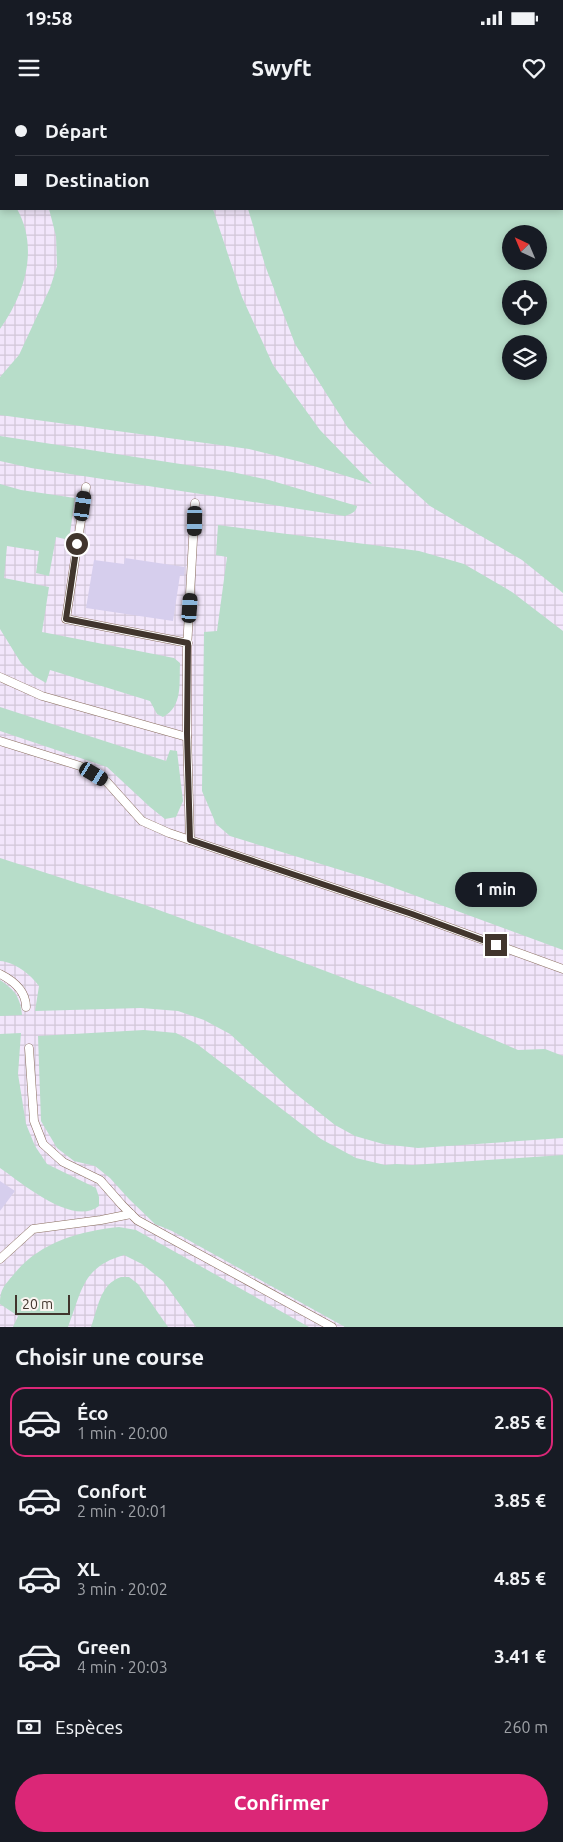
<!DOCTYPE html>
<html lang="fr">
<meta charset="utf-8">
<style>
body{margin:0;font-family:Ubuntu,sans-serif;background:#242831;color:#f1f3f6;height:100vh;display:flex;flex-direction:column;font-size:19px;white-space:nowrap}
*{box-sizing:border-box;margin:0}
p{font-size:16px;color:#9ea1a6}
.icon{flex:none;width:28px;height:28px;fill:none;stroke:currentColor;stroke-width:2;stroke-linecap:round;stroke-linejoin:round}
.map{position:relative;height:1227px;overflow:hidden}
.sheet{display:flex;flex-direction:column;background:#171b24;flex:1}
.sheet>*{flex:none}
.banner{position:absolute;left:0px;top:0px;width:564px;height:110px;box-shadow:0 2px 8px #0003;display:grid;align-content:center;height:110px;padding:0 15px;background:#171b24}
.needle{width:32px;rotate:316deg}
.buttons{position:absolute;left:502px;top:125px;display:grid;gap:10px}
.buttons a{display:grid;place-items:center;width:45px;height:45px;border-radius:50%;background:#171b24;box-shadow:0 2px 8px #0003;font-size:25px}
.scale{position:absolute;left:15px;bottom:12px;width:55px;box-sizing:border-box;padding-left:5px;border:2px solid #41352d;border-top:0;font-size:14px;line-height:18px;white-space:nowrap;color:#41352d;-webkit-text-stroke:4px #faf4f0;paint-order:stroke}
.end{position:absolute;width:22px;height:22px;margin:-11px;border:6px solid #41352d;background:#fff;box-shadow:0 0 0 2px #fff}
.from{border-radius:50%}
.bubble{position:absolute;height:35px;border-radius:18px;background:#171b24;box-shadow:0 2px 8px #0003;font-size:16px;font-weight:700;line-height:35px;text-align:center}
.car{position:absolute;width:15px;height:30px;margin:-15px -8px;border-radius:6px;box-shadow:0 0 4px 1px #0007;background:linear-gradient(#222 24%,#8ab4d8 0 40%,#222 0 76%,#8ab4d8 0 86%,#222 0)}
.banner b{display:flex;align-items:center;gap:18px;height:48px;font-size:19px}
.banner b+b{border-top:1px solid #363941}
.banner i{width:12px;height:12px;background:#f1f3f6}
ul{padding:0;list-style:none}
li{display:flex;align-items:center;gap:15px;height:70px;margin:0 10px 8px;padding:0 5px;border:2px solid transparent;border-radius:15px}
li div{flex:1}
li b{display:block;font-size:19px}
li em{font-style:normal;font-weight:700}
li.on{border-color:#db2777}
li>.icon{width:45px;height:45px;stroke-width:1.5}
h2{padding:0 15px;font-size:22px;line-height:60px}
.pay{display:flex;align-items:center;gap:12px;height:55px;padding:0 15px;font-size:19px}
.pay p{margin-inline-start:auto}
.cta{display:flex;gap:10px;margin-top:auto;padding:10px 15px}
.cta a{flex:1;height:58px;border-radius:30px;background:#db2777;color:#fff;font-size:20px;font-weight:700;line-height:58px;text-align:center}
.status{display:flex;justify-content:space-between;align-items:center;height:35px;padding:0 25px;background:#171b24;direction:ltr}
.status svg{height:14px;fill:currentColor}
header{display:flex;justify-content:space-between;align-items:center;height:65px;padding:0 15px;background:#171b24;font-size:22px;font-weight:700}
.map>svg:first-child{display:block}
</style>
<div class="status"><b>19:58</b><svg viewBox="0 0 49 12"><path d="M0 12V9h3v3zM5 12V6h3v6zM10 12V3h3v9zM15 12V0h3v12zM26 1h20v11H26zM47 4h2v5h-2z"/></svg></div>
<header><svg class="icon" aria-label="menu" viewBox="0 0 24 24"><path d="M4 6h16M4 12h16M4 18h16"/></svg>Swyft<svg class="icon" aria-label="heart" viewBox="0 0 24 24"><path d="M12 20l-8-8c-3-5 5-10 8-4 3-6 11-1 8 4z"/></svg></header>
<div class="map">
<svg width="563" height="1227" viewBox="0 0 563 1227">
<defs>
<pattern id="industrial-grid" width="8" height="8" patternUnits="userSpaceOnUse" patternTransform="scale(1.25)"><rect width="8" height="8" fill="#f2e6fb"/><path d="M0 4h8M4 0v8" fill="none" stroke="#d1c6d7"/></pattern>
</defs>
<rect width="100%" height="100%" fill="#faf4f0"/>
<path fill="url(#industrial-grid)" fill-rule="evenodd" d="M0,0H563V1227H0ZM1,1H562V109H1ZM511,134H539V161H511ZM511,189H539V216H511ZM511,244H539V271H511Z"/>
<g fill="#b7ddc9" fill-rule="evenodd">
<path d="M0,0H57L1,1L0,24Z"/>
<path d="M125,0H216L121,1Z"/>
<path d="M251,0H563V493L522,460L430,406L380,361L348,328L295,244L266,168L248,109H562V1H251ZM511,134H539V161H511ZM511,189H539V216H511ZM511,244H539V271H511Z"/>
<path d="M0,90L1,109H17C39,148 25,194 0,229Z"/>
<path d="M49,109H213L242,197L273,265L320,330L372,384L301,362L249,349L0,315V277L19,255L50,188L57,166L56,136Z"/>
<path d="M0,336L232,372L269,380L357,406C356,413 350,414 345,416L31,368L0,361Z"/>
<path d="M0,384L21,390L75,398L69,440L56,437L49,476L36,473L39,451L7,446L4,478L49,487L42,532L174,558L180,563C179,584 183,606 163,617L157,614L150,601L50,570L46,583L34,576L21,563L0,529Z"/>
<path d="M218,425L419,451L464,464L512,492L563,531V850L373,780L230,736L216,724L202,691L204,532L217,531L227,457L216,455Z"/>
<path d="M0,607L166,661L170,650L177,651L183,701L176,717L165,719L150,707L107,667L0,631Z"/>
<path d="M0,758L145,805L307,864L391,896L518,950L545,949L563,956V1038L418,1048L383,1044L355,1036L335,1025L291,990L230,934L204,920L178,911L141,908L35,911L39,886C31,875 15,862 0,861Z"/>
<path d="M0,880C15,890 20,897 22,915L0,916Z"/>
<path d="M144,930L176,933L197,944L321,1039L356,1058L385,1065L396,1064L412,1065L563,1055V1227H345L172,1131L155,1124L129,1099L110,1078L95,1066L74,1061L57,1048L41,1021L38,936Z"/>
<path d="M21,933L18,974L26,1024L35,1046L47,1064L96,1088L99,1097V1106C73,1127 22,1083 0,1068V934Z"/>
<path d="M119,1127L136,1130L309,1227H196L163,1181L142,1164L124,1155C82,1167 82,1191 68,1227H13L18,1216L0,1204C0,1189 4,1186 14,1174C40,1142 80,1131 119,1127Z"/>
<path d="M121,1177H129L138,1184L168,1227H91C98,1208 100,1184 121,1177Z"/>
</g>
<g fill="#d6ceed">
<path d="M125,458L185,467L184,476L180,475L173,521L86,508L94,460L124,464Z"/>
<path d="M0,1081L15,1091L0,1111Z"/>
</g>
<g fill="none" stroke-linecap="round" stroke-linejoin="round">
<defs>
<g id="service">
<path d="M86,387L66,519L188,543"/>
<path d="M0,577L42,596L187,637"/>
<path d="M0,641L80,666L107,682L142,721L169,733L412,814L563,869"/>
<path d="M190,740L187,633V549L195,403"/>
<path d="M0,874C14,881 26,891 26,907"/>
<path d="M29,948L34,1021L43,1044L63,1062L100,1080L122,1105L137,1120L332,1227"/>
<path d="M0,1159L33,1129L101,1120L131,1114"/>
</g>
</defs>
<use href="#service" stroke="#896d5d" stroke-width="9"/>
<use href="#service" stroke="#fff" stroke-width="8"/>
</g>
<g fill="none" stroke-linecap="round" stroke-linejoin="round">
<path stroke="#41352d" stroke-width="6" d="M77,444L66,519L188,543L187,633L190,740L412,814L496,845"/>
</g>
</svg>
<div class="buttons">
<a><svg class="needle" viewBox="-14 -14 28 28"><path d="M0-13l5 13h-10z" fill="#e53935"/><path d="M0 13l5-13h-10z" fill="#9ea1a6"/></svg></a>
<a><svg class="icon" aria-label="locate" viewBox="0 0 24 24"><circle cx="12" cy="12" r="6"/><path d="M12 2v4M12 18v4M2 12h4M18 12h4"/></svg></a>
<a><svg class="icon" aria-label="layers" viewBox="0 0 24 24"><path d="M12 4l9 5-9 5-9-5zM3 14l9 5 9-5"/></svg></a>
</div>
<div class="scale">20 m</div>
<i class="end from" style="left:77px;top:444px"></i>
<i class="end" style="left:496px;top:845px"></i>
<div class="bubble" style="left:455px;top:772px;width:82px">1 min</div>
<i class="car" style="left:83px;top:406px;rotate:8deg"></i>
<i class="car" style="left:195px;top:421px;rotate:181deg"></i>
<i class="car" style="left:190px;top:508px;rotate:4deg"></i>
<i class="car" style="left:94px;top:674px;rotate:121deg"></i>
<div class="banner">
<b><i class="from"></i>Départ</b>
<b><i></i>Destination</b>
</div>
</div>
<section class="sheet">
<h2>Choisir une course</h2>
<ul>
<li class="on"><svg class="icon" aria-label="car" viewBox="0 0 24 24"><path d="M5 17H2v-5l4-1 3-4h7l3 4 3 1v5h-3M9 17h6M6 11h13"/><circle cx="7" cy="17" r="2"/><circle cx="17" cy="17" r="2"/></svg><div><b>Éco</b><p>1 min · 20:00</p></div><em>2.85 €</em></li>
<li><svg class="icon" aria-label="car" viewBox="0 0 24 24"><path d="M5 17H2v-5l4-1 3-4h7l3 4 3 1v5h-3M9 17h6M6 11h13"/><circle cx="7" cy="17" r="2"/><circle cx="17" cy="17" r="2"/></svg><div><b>Confort</b><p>2 min · 20:01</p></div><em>3.85 €</em></li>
<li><svg class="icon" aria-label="car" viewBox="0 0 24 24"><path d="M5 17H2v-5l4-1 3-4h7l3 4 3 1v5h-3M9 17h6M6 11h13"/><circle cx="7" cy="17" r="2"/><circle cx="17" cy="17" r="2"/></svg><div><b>XL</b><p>3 min · 20:02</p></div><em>4.85 €</em></li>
<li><svg class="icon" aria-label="car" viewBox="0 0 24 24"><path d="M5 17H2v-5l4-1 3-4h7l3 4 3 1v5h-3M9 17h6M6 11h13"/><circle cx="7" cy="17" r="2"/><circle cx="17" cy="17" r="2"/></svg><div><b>Green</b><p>4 min · 20:03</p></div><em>3.41 €</em></li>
</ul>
<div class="pay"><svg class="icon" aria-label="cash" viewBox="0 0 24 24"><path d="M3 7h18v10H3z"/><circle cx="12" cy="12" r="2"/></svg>Espèces<p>260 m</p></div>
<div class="cta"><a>Confirmer</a></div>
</section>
